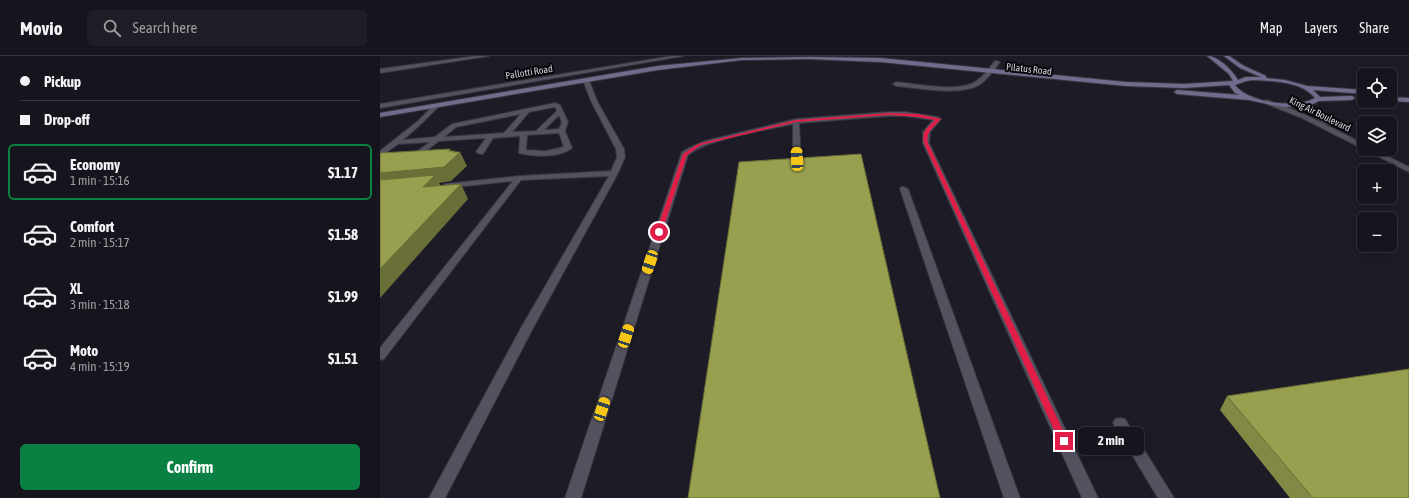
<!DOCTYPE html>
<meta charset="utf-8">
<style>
body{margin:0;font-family:"Asap Condensed",sans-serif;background:#1f1d25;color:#f1f3f6;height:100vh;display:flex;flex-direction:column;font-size:15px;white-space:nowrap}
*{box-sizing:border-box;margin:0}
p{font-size:13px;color:#9e9ea3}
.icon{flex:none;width:22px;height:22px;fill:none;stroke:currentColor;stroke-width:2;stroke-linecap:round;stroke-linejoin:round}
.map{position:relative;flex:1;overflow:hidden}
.sheet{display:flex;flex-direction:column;background:#16141c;width:380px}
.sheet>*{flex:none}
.hud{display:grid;align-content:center;height:88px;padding:0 20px;background:#16141c}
.tools{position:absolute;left:977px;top:12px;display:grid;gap:8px}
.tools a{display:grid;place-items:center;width:40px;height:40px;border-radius:6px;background:#16141c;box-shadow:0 2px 10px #0003,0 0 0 1px #35333b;font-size:20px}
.end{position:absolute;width:18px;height:18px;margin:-9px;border:5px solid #e11d48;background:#fff;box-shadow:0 0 0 2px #fff}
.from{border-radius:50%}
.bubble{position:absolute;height:28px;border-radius:6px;background:#16141c;box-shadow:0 2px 10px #0003,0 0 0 1px #35333b;font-size:13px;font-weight:700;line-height:28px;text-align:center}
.car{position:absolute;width:12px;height:24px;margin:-12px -6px;border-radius:5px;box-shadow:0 0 3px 1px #0007;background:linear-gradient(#f5c518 24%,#345 0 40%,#f5c518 0 76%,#345 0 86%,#f5c518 0)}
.hud b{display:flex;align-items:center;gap:14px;height:38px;font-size:15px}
.hud b+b{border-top:1px solid #35333b}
.hud i{width:10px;height:10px;background:#f1f3f6}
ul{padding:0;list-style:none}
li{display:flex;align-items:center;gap:12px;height:56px;margin:0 8px 6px;padding:0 12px;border:2px solid transparent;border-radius:6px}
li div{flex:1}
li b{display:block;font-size:15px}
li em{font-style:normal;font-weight:700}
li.selected{border-color:#0b8043}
li>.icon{width:36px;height:36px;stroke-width:1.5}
.button{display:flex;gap:8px;margin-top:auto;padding:8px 20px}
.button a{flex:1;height:46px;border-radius:6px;background:#0b8043;color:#fff;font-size:16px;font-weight:700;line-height:46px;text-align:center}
header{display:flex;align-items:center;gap:24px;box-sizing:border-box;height:56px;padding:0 20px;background:#16141c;border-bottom:1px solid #35333b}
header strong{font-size:19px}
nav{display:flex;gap:22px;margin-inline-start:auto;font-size:14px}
.search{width:280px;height:36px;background:#1f1d25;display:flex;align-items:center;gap:10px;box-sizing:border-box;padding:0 14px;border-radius:6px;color:#9e9ea3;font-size:15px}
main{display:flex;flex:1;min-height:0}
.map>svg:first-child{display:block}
</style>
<header>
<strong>Movio</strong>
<div class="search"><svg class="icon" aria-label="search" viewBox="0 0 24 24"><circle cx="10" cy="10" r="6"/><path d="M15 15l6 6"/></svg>Search here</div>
<nav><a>Map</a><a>Layers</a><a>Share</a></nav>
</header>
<main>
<section class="sheet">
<div class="hud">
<b><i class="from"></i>Pickup</b>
<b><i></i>Drop-off</b>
</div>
<ul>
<li class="selected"><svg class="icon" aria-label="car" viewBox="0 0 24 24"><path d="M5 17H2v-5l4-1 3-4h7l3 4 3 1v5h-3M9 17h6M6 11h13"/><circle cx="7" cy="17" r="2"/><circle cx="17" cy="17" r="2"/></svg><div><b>Economy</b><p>1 min · 15:16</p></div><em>$1.17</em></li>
<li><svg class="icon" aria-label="car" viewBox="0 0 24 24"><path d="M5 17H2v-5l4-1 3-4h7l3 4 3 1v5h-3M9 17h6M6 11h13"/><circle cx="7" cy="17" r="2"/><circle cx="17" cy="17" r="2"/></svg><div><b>Comfort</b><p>2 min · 15:17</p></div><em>$1.58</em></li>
<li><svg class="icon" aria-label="car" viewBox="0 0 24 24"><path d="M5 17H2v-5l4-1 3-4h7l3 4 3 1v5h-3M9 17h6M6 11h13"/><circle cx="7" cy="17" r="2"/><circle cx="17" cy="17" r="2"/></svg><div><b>XL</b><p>3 min · 15:18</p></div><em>$1.99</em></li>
<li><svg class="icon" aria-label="car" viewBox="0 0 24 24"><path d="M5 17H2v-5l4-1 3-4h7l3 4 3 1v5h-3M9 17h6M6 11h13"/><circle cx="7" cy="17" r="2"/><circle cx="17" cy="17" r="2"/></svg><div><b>Moto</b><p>4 min · 15:19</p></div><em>$1.51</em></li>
</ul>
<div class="button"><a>Confirm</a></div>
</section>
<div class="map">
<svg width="1029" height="442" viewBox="0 0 1029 442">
<rect width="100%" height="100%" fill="#1d1b26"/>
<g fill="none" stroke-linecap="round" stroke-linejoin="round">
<defs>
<g id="lane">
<path d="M206,22L209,24L217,45L244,93L245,101L238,117L153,272L65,442H49L141,272L229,120L141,124L4,303L0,304V292L133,125L67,132H64V128L139,120L231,115L237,101L236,93L211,45L203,24Z"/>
<path d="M886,44C920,54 952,72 984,88V93H993L1029,111V116L922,62L884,47L883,46Z"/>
<path d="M175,47L180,49L188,66L185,75L192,92C180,102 154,101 139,97L140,80L113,82L103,98H100L96,96L106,82L59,85L38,101L34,99L35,97L50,86L18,88L0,101V95L38,65L54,49L59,50L42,67L23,84L55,81L72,68ZM175,51L177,55L156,75L132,76L149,56ZM141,58L124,77L64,81L76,71ZM179,59L182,66L179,73L164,74ZM179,77L184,91L166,95L146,94L147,79Z"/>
<path d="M926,47H930L944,62L950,66V68C940,69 932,56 926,49Z"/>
<path d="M509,56H525L558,61L561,63L550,76L549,87L718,442H702L543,87V76L553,64L525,60H509L419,67L421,103L417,105L413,103V68C387,74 327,83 308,99L201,442H185L302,96L309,92L325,85L416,63Z"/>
<path d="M521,131H524L528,133L640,442H624L520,133Z"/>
<path d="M740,362L745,363L794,442H778L733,367L735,363Z"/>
</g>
<g id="street">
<path d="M96,0H109L0,17V13Z"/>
<path d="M292,0H303L0,52V48Z"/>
<path d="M615,5L620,6C614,14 607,24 599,29C579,40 538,32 516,30L513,28L516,26C537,28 575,36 593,27C602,23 609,12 615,5Z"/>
</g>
<g id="secondary">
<path d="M827,0C838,0 852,14 858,24L866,21H881L860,12L844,0H849L864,10L886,20V22L905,24L927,30L984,34V38L933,34L940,41L972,40L975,42L972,44L939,45L931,49L907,51L892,49L869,44L797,38L794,36L797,34L860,39L855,37L849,29L804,32L746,30L500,6L429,3L362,4L278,14L0,61V57L278,10L362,2L429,1L500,2L746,26L804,28L853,25L849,18ZM873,24C893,25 922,25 935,42C916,53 868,47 855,29L866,25Z"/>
<path d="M1010,41L1029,42V46L1010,45Z"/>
</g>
</defs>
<use href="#lane" stroke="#383740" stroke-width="2"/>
<use href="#street" stroke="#383740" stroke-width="2"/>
<use href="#secondary" stroke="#383740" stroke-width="2"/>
<use href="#lane" fill="#53525f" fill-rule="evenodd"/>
<use href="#street" fill="#53525f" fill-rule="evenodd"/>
<use href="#secondary" fill="#706c8d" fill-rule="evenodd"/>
</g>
<path fill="#838944" d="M847,340L1029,442H910L840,354Z"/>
<g fill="#6a6f37">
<path d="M70,93L74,102L73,96L75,95L77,99L80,96L87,110L71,125L59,127L63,133L0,132V117L69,95Z"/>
<path d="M81,128L88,143L0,242V213Z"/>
</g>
<g fill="#989f4f" stroke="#6a6f37">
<path d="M70,93L69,95H75L73,96H80L64,111L0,117V98L1,97Z"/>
<path d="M481,98L560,442H308L359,106Z"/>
<path d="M55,119L43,131L81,128L0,213V124Z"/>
<path d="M1029,313V442H933L847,340Z"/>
</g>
<path fill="#e11d48" d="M509,57L538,58L561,63C554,71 545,76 548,87L688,385L687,388L684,389L679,385L544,87C541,76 548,71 555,64L538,61L509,59L416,66L321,89L307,99L282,176L279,178L276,176L303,98L318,88L416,64Z"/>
<g text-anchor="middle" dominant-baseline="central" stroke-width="4" stroke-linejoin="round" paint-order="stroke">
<g font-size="10" fill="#d3d2da" stroke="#07070b">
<text transform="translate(649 13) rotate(6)">Pilatus Road</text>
<text transform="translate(149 16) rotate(-9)">Pallotti Road</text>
<text transform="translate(940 58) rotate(26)">King Air Boulevard</text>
</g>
</g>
</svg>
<div class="tools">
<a><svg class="icon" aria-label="locate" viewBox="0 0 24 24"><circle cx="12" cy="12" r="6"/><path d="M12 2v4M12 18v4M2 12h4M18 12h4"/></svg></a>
<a><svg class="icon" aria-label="layers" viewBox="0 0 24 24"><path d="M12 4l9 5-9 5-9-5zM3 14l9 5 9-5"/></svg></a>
<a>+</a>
<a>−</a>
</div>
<i class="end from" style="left:279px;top:176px"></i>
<i class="end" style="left:684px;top:385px"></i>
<div class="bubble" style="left:698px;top:371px;width:66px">2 min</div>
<i class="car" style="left:417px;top:103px;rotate:357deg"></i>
<i class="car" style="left:270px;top:206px;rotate:198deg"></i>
<i class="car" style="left:246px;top:280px;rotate:18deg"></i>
<i class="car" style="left:222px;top:353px;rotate:18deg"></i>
</div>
</main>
